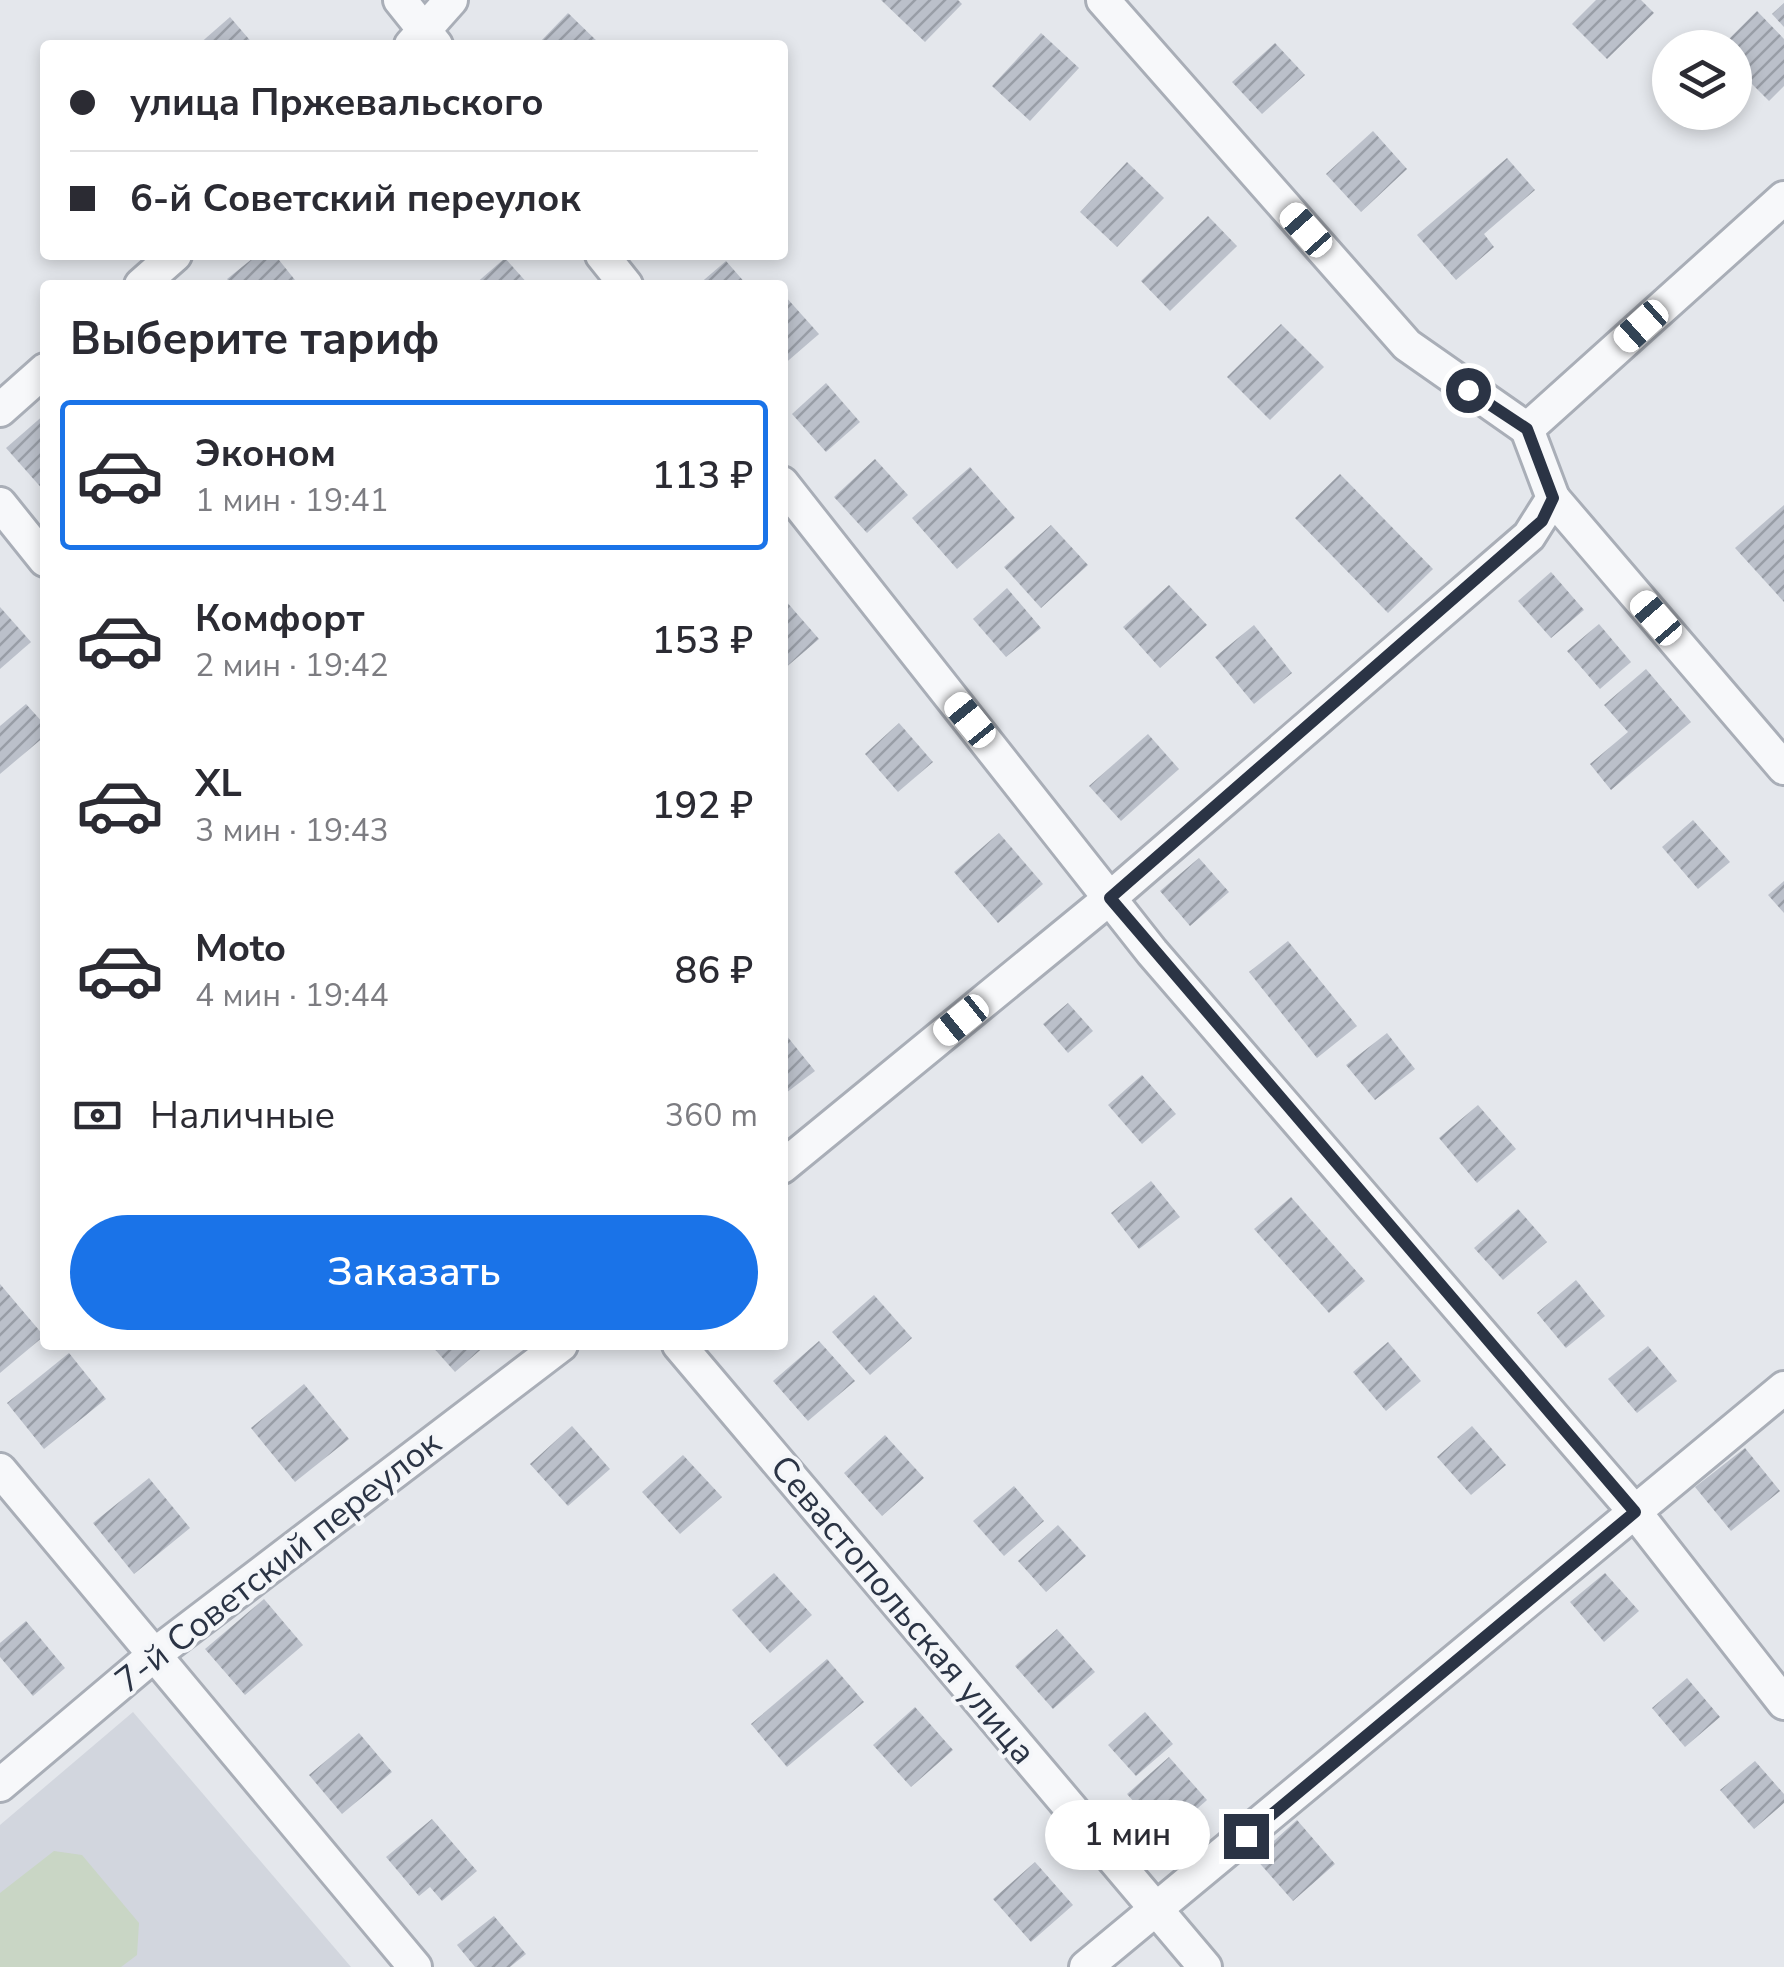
<!DOCTYPE html>
<html lang="ru">
<meta charset="utf-8">
<style>
body{margin:0;font-family:"Nunito Sans",sans-serif;background:#f2f2f3;color:#2b2b33;height:100vh;display:flex;flex-direction:column;font-size:38px;white-space:nowrap}
*{box-sizing:border-box;margin:0}
p{font-size:32px;color:#7c7c81}
.icon{flex:none;width:55px;height:55px;fill:none;stroke:currentColor;stroke-width:2;stroke-linecap:round;stroke-linejoin:round}
.map{position:relative;flex:1;overflow:hidden}
.side{position:absolute;left:40px;top:280px;width:748px;height:1070px;display:flex;flex-direction:column;background:#fff;border-radius:10px;box-shadow:0 5px 15px #0003}
.side>*{flex:none}
.top-card{position:absolute;left:40px;top:40px;width:748px;height:220px;border-radius:10px;box-shadow:0 5px 15px #0003;display:grid;align-content:center;height:220px;padding:0 30px;background:#fff}
.controls{position:absolute;left:1652px;top:30px;display:grid;gap:20px}
.controls a{display:grid;place-items:center;width:100px;height:100px;border-radius:50%;background:#fff;box-shadow:0 5px 15px #0003;font-size:50px}
.end{position:absolute;width:45px;height:45px;margin:-22px;border:12px solid #2b3445;background:#fff;box-shadow:0 0 0 5px #fff}
.from{border-radius:50%}
.bubble{position:absolute;height:70px;border-radius:35px;background:#fff;box-shadow:0 5px 15px #0003;font-size:32px;font-weight:600;line-height:70px;text-align:center}
.car{position:absolute;width:30px;height:60px;margin:-30px -15px;border-radius:12px;box-shadow:0 0 8px 2px #0007;background:linear-gradient(#fff 24%,#345 0 40%,#fff 0 76%,#345 0 86%,#fff 0)}
.top-card b{display:flex;align-items:center;gap:35px;height:95px;font-size:38px}
.top-card b+b{border-top:2px solid #e1e1e2}
.top-card i{width:25px;height:25px;background:#2b2b33}
ul{padding:0;list-style:none}
li{display:flex;align-items:center;gap:30px;height:150px;margin:0 20px 15px;padding:0 10px;border:5px solid transparent;border-radius:10px}
li div{flex:1}
li b{display:block;font-size:38px}
li em{font-style:normal;font-weight:600}
li.active{border-color:#1a73e8}
li>.icon{width:90px;height:90px;stroke-width:1.5}
h2{padding:0 30px;font-size:45px;line-height:120px}
.pay{display:flex;align-items:center;gap:25px;height:110px;padding:0 30px;font-size:38px}
.pay p{margin-inline-start:auto}
.cta{display:flex;gap:20px;margin-top:auto;padding:20px 30px}
.cta a{flex:1;height:115px;border-radius:60px;background:#1a73e8;color:#fff;font-size:40px;font-weight:600;line-height:115px;text-align:center}
.map>svg:first-child{display:block}
</style>
<div class="map">
<svg width="1784" height="1967" viewBox="0 0 1784 1967">
<defs>
<pattern id="building-hatch" width="6" height="6" patternUnits="userSpaceOnUse" patternTransform="scale(2.5)"><rect width="6" height="6" fill="#bbc0ca"/><path d="M-1 1l2-2M0 6l6-6M5 7l2-2" fill="none" stroke="#989da6"/></pattern>
</defs>
<rect width="100%" height="100%" fill="#e4e7ec"/>
<path fill="#d2d6de" d="M133,1712L351,1967H0V1825Z"/>
<path fill="#c9d6c5" d="M54,1851L82,1855L139,1923L137,1955L121,1967H0V1893Z"/>
<g fill="url(#building-hatch)">
<path d="M881,0H958L962,4L925,42Z"/>
<path d="M1596,0H1641L1654,13L1607,59L1572,24Z"/>
<path d="M1784,3V27L1772,14Z"/>
<path d="M1757,11L1784,39V86L1769,101L1735,67V48H1720Z"/>
<path d="M568,13L601,45H537Z"/>
<path d="M230,17L254,45H198Z"/>
<path d="M1041,33L1079,68L1030,121L992,86Z"/>
<path d="M1275,43L1305,75L1262,114L1232,82Z"/>
<path d="M1373,131L1407,169L1361,212L1326,174Z"/>
<path d="M1507,158L1535,190L1484,234L1494,247L1456,280L1417,235Z"/>
<path d="M1127,162L1164,198L1117,247L1080,212Z"/>
<path d="M1208,216L1237,246L1170,311L1141,281Z"/>
<path d="M257,255H275L299,285H232L227,279Z"/>
<path d="M505,258L529,285H474Z"/>
<path d="M726,261L747,285H698Z"/>
<path d="M785,296L819,334L782,366V298Z"/>
<path d="M1281,324L1324,367L1270,420L1227,377Z"/>
<path d="M826,383L860,422L826,452L792,414Z"/>
<path d="M45,414V492L6,448Z"/>
<path d="M875,459L908,495L867,533L834,497Z"/>
<path d="M970,467L1015,518L957,569L912,518Z"/>
<path d="M1340,474L1433,569L1388,613L1295,518Z"/>
<path d="M1784,505V602L1735,548Z"/>
<path d="M1051,525L1088,565L1041,608L1004,567Z"/>
<path d="M1551,572L1584,610L1551,638L1518,601Z"/>
<path d="M1169,585L1207,625L1160,668L1123,627Z"/>
<path d="M1007,588L1041,628L1006,657L973,619Z"/>
<path d="M785,600L819,639L784,669L782,603Z"/>
<path d="M0,607L31,642L0,669Z"/>
<path d="M1599,624L1631,662L1600,689L1567,651Z"/>
<path d="M1254,625L1292,673L1254,704L1215,657Z"/>
<path d="M1646,669L1691,722L1611,790L1590,764L1628,732L1604,705Z"/>
<path d="M26,704L45,725V736L0,774V726Z"/>
<path d="M899,723L933,762L898,792L865,754Z"/>
<path d="M1148,734L1179,769L1121,821L1089,786Z"/>
<path d="M1693,820L1730,862L1698,889L1662,847Z"/>
<path d="M999,833L1043,884L998,923L954,872Z"/>
<path d="M1199,858L1229,892L1190,926L1160,891Z"/>
<path d="M1784,881V913L1768,895Z"/>
<path d="M1288,941L1357,1026L1317,1058L1249,972Z"/>
<path d="M1068,1003L1093,1031L1068,1053L1043,1024Z"/>
<path d="M782,1030L815,1071L782,1096Z"/>
<path d="M1387,1033L1415,1069L1375,1100L1346,1065Z"/>
<path d="M1142,1075L1176,1114L1142,1144L1108,1105Z"/>
<path d="M1478,1105L1516,1149L1477,1183L1439,1138Z"/>
<path d="M1151,1181L1180,1217L1139,1249L1111,1213Z"/>
<path d="M1291,1197L1365,1281L1329,1313L1254,1229Z"/>
<path d="M1518,1209L1547,1242L1503,1280L1474,1248Z"/>
<path d="M1576,1280L1605,1316L1566,1348L1537,1313Z"/>
<path d="M0,1284L44,1336L0,1373Z"/>
<path d="M874,1295L912,1338L870,1375L832,1332Z"/>
<path d="M819,1341L855,1381L808,1421L773,1381Z"/>
<path d="M1388,1342L1421,1381L1386,1411L1353,1372Z"/>
<path d="M431,1345H486L455,1372Z"/>
<path d="M1648,1346L1677,1381L1637,1413L1608,1379Z"/>
<path d="M69,1353L106,1399L44,1449L7,1403Z"/>
<path d="M304,1384L349,1439L295,1482L251,1428Z"/>
<path d="M572,1426L610,1469L568,1506L530,1464Z"/>
<path d="M1472,1426L1506,1465L1471,1495L1437,1457Z"/>
<path d="M885,1435L924,1478L882,1516L844,1473Z"/>
<path d="M1745,1448L1780,1491L1731,1531L1695,1487Z"/>
<path d="M683,1455L722,1497L680,1534L642,1492Z"/>
<path d="M149,1478L190,1528L134,1574L93,1523Z"/>
<path d="M1014,1486L1044,1521L1004,1556L973,1521Z"/>
<path d="M1058,1525L1086,1556L1046,1592L1018,1561Z"/>
<path d="M774,1573L812,1615L770,1653L732,1610Z"/>
<path d="M1605,1573L1639,1611L1604,1642L1570,1602Z"/>
<path d="M264,1599L303,1645L245,1695L205,1649Z"/>
<path d="M26,1621L65,1668L33,1696L0,1657V1643Z"/>
<path d="M1057,1629L1095,1672L1053,1709L1015,1666Z"/>
<path d="M827,1659L864,1702L787,1767L751,1724Z"/>
<path d="M1687,1678L1720,1717L1685,1747L1652,1708Z"/>
<path d="M915,1707L953,1750L911,1787L873,1745Z"/>
<path d="M1145,1712L1173,1744L1136,1776L1108,1745Z"/>
<path d="M359,1733L392,1772L342,1814L309,1775Z"/>
<path d="M1169,1757L1207,1800L1165,1837L1127,1794Z"/>
<path d="M1755,1761L1784,1794V1803L1754,1829L1720,1790Z"/>
<path d="M432,1819L477,1871L442,1901L430,1887L419,1896L386,1857Z"/>
<path d="M1297,1820L1335,1864L1293,1901L1255,1858Z"/>
<path d="M1035,1862L1073,1905L1031,1942L993,1899Z"/>
<path d="M494,1916L526,1954L510,1967H475L457,1945Z"/>
</g>
<g fill="none" stroke-linecap="round" stroke-linejoin="round">
<defs>
<g id="minor">
<path d="M400,0L436,45"/>
<path d="M1103,0L1407,345L1527,429"/>
<path d="M411,45L451,0"/>
<path d="M602,255L626,285"/>
<path d="M141,285L175,255"/>
<path d="M0,410L45,370"/>
<path d="M782,483L1152,952L1635,1512L1784,1703"/>
<path d="M1553,498L1784,768"/>
<path d="M0,504L45,560"/>
<path d="M782,1167L1110,898L1529,536L1553,498L1527,429L1784,198"/>
<path d="M679,1345L1205,1967"/>
<path d="M0,1470L415,1967"/>
<path d="M0,1785L154,1655L561,1345"/>
<path d="M1086,1967L1784,1388"/>
</g>
</defs>
<use href="#minor" stroke="#a9aeb7" stroke-width="38"/>
<use href="#minor" stroke="#f7f8fa" stroke-width="32"/>
</g>
<g fill="none" stroke-linecap="round" stroke-linejoin="round">
<path stroke="#2b3445" stroke-width="12" d="M1246,1836L1635,1512L1110,898L1542,521L1553,498L1527,429L1468,390"/>
</g>
<g text-anchor="middle" dominant-baseline="central" stroke-width="8" stroke-linejoin="round" paint-order="stroke">
<g font-size="35" fill="#2b3445" stroke="#f4f6f9">
<text transform="translate(278 1562) rotate(-38)">7-й Советский переулок</text>
<text transform="translate(903 1610) rotate(50)">Севастопольская улица</text>
</g>
</g>
</svg>
<div class="controls">
<a><svg class="icon" aria-label="layers" viewBox="0 0 24 24"><path d="M12 4l9 5-9 5-9-5zM3 14l9 5 9-5"/></svg></a>
</div>
<i class="end from" style="left:1468px;top:390px"></i>
<i class="end" style="left:1246px;top:1836px"></i>
<div class="bubble" style="left:1045px;top:1800px;width:165px">1 мин</div>
<i class="car" style="left:1306px;top:230px;rotate:318deg"></i>
<i class="car" style="left:1641px;top:326px;rotate:228deg"></i>
<i class="car" style="left:1656px;top:618px;rotate:319deg"></i>
<i class="car" style="left:970px;top:720px;rotate:321deg"></i>
<i class="car" style="left:961px;top:1020px;rotate:231deg"></i>
<div class="top-card">
<b><i class="from"></i>улица Пржевальского</b>
<b><i></i>6-й Советский переулок</b>
</div>
<section class="side">
<h2>Выберите тариф</h2>
<ul>
<li class="active"><svg class="icon" aria-label="car" viewBox="0 0 24 24"><path d="M5 17H2v-5l4-1 3-4h7l3 4 3 1v5h-3M9 17h6M6 11h13"/><circle cx="7" cy="17" r="2"/><circle cx="17" cy="17" r="2"/></svg><div><b>Эконом</b><p>1 мин · 19:41</p></div><em>113 ₽</em></li>
<li><svg class="icon" aria-label="car" viewBox="0 0 24 24"><path d="M5 17H2v-5l4-1 3-4h7l3 4 3 1v5h-3M9 17h6M6 11h13"/><circle cx="7" cy="17" r="2"/><circle cx="17" cy="17" r="2"/></svg><div><b>Комфорт</b><p>2 мин · 19:42</p></div><em>153 ₽</em></li>
<li><svg class="icon" aria-label="car" viewBox="0 0 24 24"><path d="M5 17H2v-5l4-1 3-4h7l3 4 3 1v5h-3M9 17h6M6 11h13"/><circle cx="7" cy="17" r="2"/><circle cx="17" cy="17" r="2"/></svg><div><b>XL</b><p>3 мин · 19:43</p></div><em>192 ₽</em></li>
<li><svg class="icon" aria-label="car" viewBox="0 0 24 24"><path d="M5 17H2v-5l4-1 3-4h7l3 4 3 1v5h-3M9 17h6M6 11h13"/><circle cx="7" cy="17" r="2"/><circle cx="17" cy="17" r="2"/></svg><div><b>Moto</b><p>4 мин · 19:44</p></div><em>86 ₽</em></li>
</ul>
<div class="pay"><svg class="icon" aria-label="cash" viewBox="0 0 24 24"><path d="M3 7h18v10H3z"/><circle cx="12" cy="12" r="2"/></svg>Наличные<p>360 m</p></div>
<div class="cta"><a>Заказать</a></div>
</section>
</div>
